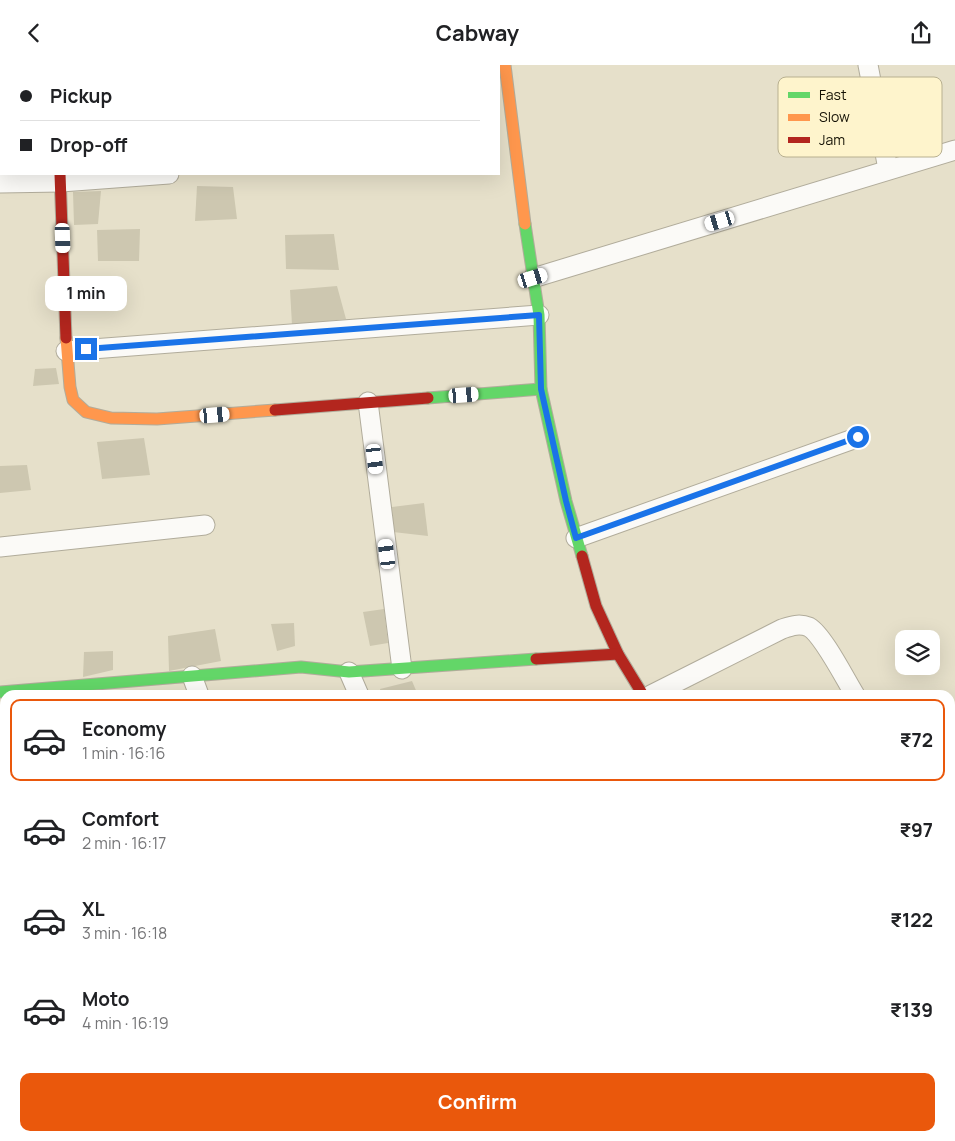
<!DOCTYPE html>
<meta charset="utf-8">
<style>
body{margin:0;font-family:Manrope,sans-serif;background:#f2f2f2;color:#202124;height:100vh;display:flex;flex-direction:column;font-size:19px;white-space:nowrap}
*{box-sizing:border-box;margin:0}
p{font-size:16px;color:#757577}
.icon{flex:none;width:28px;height:28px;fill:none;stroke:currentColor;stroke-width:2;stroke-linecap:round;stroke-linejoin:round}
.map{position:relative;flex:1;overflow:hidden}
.drawer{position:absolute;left:0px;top:625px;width:955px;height:451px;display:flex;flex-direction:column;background:#fff;border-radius:15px 15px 0 0;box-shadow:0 5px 20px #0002}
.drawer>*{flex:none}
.guide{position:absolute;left:0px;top:0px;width:500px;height:110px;box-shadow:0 5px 20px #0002;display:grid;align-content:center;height:110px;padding:0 20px;background:#fff}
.buttons{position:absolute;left:895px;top:565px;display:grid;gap:10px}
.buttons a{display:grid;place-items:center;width:45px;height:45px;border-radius:10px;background:#fff;box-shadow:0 5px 20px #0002;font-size:25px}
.end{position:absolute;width:22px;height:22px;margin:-11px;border:6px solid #1a73e8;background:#fff;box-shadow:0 0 0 2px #fff}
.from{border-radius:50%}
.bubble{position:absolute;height:35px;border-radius:10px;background:#fff;box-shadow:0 5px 20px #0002;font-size:16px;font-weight:700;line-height:35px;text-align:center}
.car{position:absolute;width:15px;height:30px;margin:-15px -8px;border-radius:6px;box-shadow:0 0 4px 1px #0007;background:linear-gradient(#fff 24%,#345 0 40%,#fff 0 76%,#345 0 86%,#fff 0)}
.guide b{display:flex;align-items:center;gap:18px;height:48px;font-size:19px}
.guide b+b{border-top:1px solid #e0e0e0}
.guide i{width:12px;height:12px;background:#202124}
ul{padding:9px 0 0;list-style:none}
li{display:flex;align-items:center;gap:15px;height:82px;margin:0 10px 8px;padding:0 10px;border:2px solid transparent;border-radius:10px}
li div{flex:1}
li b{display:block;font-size:19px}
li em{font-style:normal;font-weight:700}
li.current{border-color:#ea580c}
li>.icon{width:45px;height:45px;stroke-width:1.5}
.primary-button{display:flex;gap:10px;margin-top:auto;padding:10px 20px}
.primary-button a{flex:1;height:58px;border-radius:10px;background:#ea580c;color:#fff;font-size:20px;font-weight:700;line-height:58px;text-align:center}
header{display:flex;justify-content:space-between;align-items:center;height:65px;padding:0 20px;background:#fff;font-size:22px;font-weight:700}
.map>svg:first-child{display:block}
</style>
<header><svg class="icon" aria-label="back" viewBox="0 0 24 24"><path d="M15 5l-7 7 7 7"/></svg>Cabway<svg class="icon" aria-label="share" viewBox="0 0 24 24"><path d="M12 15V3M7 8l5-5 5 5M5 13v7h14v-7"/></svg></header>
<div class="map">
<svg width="955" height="1076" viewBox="0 0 955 1076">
<rect width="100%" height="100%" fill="#e6e0ca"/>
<g fill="#cdc7b0">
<path d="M197,121L233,122L237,154L195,156Z"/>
<path d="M101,126L98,159L74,160L73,127Z"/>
<path d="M140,164L139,196H98L97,165Z"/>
<path d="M334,169L339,205L286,204L285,170Z"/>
<path d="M337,221L346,254L292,260L290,225Z"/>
<path d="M56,303L59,319L33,321L35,304Z"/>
<path d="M144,373L150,410L102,414L97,377Z"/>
<path d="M27,400L31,425L0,428V401Z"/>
<path d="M424,438L428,471L393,467L392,442Z"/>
<path d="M384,544L388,578L370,581L363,547Z"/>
<path d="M294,558L295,581L277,586L271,559Z"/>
<path d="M215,564L221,596L169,606L168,571Z"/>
<path d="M113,586V605L83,612L84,587Z"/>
<path d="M412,616L418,630H382L380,624Z"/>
<path d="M0,984H5V1064L0,1063Z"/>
<path d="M464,1071H486L474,1076H464Z"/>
</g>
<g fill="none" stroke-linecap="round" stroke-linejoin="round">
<defs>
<path id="lane" d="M0,954H5"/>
<g id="street">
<path d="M52,0V1"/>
<path d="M136,0L137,1"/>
<path d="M868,0L888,104"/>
<path d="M234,1L239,0"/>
<path d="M0,118L61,117L169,109"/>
<path d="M533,213L955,85"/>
<path d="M66,286L539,250"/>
<path d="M368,337L402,604"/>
<path d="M576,473L859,372"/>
<path d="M0,482L205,460"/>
<path d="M349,607L359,630"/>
<path d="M192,611L199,630"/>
<path d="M651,630L782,564C791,561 799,558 809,562C823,570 845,614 855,630"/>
<path d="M548,1071L552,1076"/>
<path d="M930,1071L933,1076"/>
<path d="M498,1076L508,1071"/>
<path d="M614,1076L621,1071"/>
</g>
<g id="fast">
<path d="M525,159L539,250L541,324L566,436L582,491"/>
<path d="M428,333L541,324"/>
<path d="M0,627L301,602L349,607L536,594"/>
</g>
<g id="slow">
<path d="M505,0L525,159"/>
<path d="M66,273L70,322L73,335L86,347L111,353L157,354L275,345"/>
</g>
<g id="jam">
<path d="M60,109L66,273"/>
<path d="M275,345L428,333"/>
<path d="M582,491L596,541L618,589L643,630"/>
<path d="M536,594L618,589"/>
</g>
</defs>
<use href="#lane" stroke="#b1ac9b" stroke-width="11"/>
<use href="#street" stroke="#b1ac9b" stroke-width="21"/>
<use href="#fast" stroke="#b1ac9b" stroke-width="13"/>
<use href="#slow" stroke="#b1ac9b" stroke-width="13"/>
<use href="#jam" stroke="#b1ac9b" stroke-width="13"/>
<use href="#lane" stroke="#fbfaf7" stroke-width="9"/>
<use href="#street" stroke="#fbfaf7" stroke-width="19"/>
<use href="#fast" stroke="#63d668" stroke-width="11"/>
<use href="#slow" stroke="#ff974d" stroke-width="11"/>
<use href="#jam" stroke="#b3261e" stroke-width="11"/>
</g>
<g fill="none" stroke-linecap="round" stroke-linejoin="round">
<path stroke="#1a73e8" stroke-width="6" d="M86,284L539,250L541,324L566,436L576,473L858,372"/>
</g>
<rect x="778" y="12" width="164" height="80" rx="8" fill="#fef4cc" stroke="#b8b090" stroke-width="1"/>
<rect x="788" y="27" width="22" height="6" fill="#63d668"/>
<rect x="788" y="49" width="22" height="7" fill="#ff974d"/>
<rect x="788" y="72" width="22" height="6" fill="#b3261e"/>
<g font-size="14" fill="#151205">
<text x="819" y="35">Fast</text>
<text x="819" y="57">Slow</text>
<text x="819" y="80">Jam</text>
</g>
</svg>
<div class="buttons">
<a><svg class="icon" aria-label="layers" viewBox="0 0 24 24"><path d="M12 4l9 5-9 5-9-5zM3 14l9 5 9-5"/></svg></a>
</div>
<i class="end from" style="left:858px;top:372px"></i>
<i class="end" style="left:86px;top:284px"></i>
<div class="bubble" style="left:45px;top:211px;width:82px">1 min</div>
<i class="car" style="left:720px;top:156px;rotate:253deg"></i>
<i class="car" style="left:63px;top:173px;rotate:178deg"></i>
<i class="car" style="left:533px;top:213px;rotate:73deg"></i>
<i class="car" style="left:464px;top:330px;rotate:86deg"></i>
<i class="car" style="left:215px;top:350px;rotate:85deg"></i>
<i class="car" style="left:375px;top:394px;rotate:173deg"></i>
<i class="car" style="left:387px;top:489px;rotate:353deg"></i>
<div class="guide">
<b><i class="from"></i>Pickup</b>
<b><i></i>Drop-off</b>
</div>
<section class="drawer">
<ul>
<li class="current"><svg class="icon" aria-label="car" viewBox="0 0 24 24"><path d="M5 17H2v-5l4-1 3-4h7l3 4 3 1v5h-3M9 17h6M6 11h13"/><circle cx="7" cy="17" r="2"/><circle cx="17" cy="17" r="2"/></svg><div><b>Economy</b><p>1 min · 16:16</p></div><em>₹72</em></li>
<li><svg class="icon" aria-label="car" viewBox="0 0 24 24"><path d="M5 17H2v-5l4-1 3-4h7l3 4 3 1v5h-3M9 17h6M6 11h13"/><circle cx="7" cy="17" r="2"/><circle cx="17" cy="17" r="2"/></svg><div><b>Comfort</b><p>2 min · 16:17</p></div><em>₹97</em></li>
<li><svg class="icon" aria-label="car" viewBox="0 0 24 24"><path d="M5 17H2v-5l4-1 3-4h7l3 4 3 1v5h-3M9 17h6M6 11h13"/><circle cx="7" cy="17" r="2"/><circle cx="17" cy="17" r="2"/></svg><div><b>XL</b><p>3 min · 16:18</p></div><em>₹122</em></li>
<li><svg class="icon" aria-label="car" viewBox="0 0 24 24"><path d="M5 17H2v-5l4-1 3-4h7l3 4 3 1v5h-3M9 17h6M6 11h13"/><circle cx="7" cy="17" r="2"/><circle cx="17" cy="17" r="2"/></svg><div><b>Moto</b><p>4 min · 16:19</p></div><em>₹139</em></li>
</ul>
<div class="primary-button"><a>Confirm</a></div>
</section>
</div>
